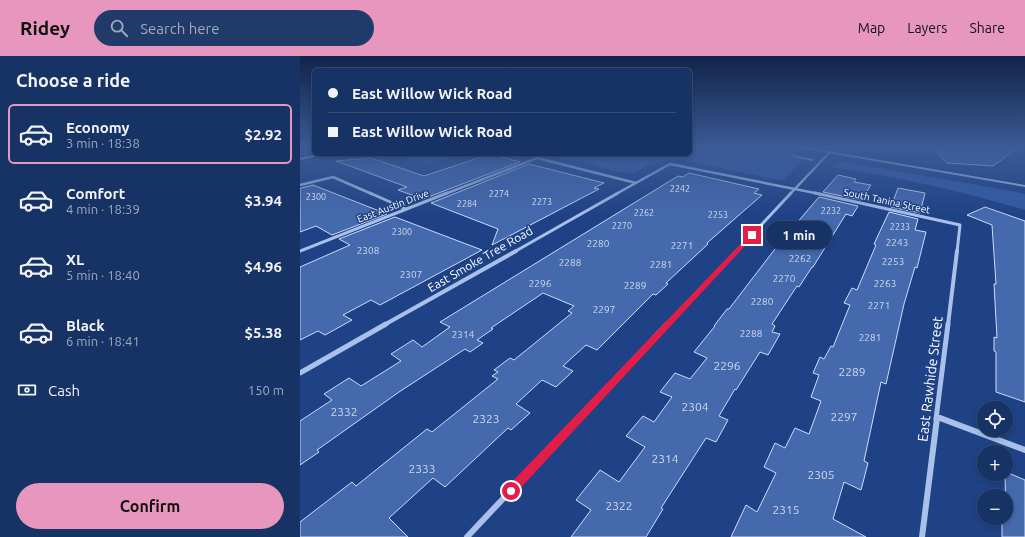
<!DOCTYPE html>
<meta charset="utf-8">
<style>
body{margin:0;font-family:Ubuntu,sans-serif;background:#203a6a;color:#f1f3f6;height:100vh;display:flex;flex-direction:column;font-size:15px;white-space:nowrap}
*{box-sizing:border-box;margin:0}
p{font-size:13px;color:#9eaabf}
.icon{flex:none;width:22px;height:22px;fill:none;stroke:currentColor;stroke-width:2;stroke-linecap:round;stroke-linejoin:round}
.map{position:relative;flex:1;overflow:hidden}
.side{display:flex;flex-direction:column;background:#173264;width:300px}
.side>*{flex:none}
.hud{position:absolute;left:12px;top:12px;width:380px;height:88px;border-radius:6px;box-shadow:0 2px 6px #0003,0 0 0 1px #364d78;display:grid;align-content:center;height:88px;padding:0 16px;background:#173264}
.tools{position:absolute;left:677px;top:345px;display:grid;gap:8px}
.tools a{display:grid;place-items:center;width:36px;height:36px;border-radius:50%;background:#173264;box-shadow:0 2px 6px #0003,0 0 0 1px #364d78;font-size:20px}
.end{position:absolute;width:18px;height:18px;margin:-9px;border:5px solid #e11d48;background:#fff;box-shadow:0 0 0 2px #fff}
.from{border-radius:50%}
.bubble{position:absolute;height:28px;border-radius:14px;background:#173264;box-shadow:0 2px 6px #0003,0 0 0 1px #364d78;font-size:13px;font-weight:700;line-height:28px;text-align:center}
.hud b{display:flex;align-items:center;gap:14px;height:38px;font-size:15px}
.hud b+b{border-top:1px solid #364d78}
.hud i{width:10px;height:10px;background:#f1f3f6}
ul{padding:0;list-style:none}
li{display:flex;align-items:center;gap:12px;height:60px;margin:0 8px 6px;padding:0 8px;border:2px solid transparent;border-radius:6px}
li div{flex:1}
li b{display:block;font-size:15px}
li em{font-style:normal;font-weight:700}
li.selected{border-color:#e797bd}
li>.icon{width:36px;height:36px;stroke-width:1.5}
h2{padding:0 16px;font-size:18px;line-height:48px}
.pay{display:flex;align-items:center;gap:10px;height:44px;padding:0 16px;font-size:15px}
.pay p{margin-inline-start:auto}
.primary-button{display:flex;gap:8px;margin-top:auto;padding:8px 16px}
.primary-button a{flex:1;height:46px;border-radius:24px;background:#e797bd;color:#111;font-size:16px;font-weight:700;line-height:46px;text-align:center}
header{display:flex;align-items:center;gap:24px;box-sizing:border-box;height:56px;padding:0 20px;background:#e797bd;color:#111}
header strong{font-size:19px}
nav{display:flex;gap:22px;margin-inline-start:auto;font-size:14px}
.search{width:280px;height:36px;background:#203a6a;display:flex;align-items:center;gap:10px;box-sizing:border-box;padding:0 14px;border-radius:22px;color:#9eaabf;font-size:15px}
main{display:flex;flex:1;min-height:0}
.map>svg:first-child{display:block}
</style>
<header>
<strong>Ridey</strong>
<div class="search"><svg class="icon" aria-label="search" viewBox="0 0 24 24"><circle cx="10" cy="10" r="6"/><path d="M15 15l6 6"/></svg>Search here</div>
<nav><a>Map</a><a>Layers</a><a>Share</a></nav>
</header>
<main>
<section class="side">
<h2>Choose a ride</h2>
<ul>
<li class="selected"><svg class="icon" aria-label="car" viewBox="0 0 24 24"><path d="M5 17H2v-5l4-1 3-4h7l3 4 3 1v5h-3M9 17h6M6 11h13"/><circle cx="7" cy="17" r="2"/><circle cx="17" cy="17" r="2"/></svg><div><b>Economy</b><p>3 min · 18:38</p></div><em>$2.92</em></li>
<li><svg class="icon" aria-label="car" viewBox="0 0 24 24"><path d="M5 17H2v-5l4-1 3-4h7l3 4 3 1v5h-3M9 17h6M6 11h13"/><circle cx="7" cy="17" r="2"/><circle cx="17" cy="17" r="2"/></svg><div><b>Comfort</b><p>4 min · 18:39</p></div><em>$3.94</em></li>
<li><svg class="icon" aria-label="car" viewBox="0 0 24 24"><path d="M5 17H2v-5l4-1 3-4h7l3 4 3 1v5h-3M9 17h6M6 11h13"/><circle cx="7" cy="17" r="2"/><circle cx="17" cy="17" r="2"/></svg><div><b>XL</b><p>5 min · 18:40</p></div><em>$4.96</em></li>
<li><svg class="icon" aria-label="car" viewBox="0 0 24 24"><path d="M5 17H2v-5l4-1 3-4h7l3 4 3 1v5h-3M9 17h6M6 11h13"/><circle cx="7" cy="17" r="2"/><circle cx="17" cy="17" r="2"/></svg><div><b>Black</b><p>6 min · 18:41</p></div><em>$5.38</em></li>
</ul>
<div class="pay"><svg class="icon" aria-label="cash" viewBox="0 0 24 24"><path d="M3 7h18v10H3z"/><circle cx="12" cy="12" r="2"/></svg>Cash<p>150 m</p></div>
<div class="primary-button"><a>Confirm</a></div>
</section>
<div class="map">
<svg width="725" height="481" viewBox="0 0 725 481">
<rect width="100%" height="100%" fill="#1f4286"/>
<g fill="#335aa4">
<path d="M390,92H469L507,100L482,125L382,104L362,105L349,109L333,117L313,115L283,105L258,102L259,98H390Z"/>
<path d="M92,98H162L127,107Z"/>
<path d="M539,105L712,135L725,138V154C662,135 597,121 532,111Z"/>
</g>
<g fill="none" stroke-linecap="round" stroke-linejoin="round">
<path fill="#9cb9ec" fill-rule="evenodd" d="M493,99L512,103L514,104L512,105L494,101L492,100Z"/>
</g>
<g fill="#4469ad" stroke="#cddcf8">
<path d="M633,92H718L693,110L647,107Z"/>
<path d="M190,98L220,106L123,143L98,134L107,131L36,105L71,102L124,120Z"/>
<path d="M229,108L304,127L294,132L299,133L192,189L198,173L131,147Z"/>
<path d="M389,117L459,133L454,137L462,139L407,187L408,188L366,227L368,228L356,239L353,238L297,294L286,289L263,310L273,315L256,331L242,324L216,348L230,357L211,374L208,372L145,431L133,422L89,462L108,481H0V466L52,426L56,430L127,373L132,376L198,323L192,320L198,316L194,314L210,302L214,304L272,257L268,255L274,250L243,237L191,272L193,273L177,284L183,287L170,296L165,293L99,336L17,394L19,396L0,409V365L32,344L24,338L49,322L61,330L101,305L91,298L113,284L122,291L150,271L140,266L378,120L383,121Z"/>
<path d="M538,119L556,123L554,126L571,129L561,144L523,136Z"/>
<path d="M13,129L87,158L32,179L16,170L0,176V133L1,132Z"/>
<path d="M598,132L625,137L620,157L591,151Z"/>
<path d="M519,141L558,150L552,160L546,158L513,211H512L499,231L497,230L472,268L475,270L472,276L480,278L468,299L460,296L436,334L435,333L419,360L428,364L416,386L406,382L361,452L363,453L346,481H271L291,454L276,444L300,414L319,426L345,391L326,380L343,360L354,366L372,341L360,336L375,317L390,323L407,302L394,296L415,270H414L427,253H429L478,189Z"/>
<path d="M685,151L725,165V346L696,336V296L694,295V281L697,282L694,228H696L692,169L667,159Z"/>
<path d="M589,156L618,163L615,174L626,176L617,212L615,211L604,248L586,328L581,326L564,405L568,407L561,434L544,426L533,463L566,481H431L446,449L457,456L476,417L464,411L475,387L485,392L495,372L509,378L521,345L511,341L519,319L513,317L520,301L524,303L531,290L533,291L550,249L544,247L552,232L557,234L576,189L574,188Z"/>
<path d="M95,161L182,194L80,249L71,244L43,259L52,264L25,279L18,275L0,284V211L50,189L39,183Z"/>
<path d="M706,416L725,424V481H702V468L694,465V462H706L705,418Z"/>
</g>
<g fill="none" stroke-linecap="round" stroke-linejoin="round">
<g stroke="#a8c0ea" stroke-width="2.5">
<path d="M0,129L33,121L72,138"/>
<path d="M145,138L237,102L336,127"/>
<path d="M316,138L370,108L520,138"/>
<path d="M490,138L529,97"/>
</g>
<g stroke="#a8c0ea" stroke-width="3">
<path d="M70,137L106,153"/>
<path d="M515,137L660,169L657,196"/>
<path d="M0,195L147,137"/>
<path d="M214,196L318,137"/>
<path d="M436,196L491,137"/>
</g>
<g stroke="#a8c0ea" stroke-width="4">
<path d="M84,269L216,195"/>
<path d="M367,269L437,195"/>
<path d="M648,269L657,195"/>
</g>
<g stroke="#a8c0ea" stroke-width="5">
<path d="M0,317L86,268"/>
<path d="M638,361L643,363"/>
<path d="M278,363L367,268"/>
<path d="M636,363L648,268"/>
</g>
<g stroke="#a8c0ea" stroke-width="6">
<path d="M640,362L725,394"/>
<path d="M167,481L279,362"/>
<path d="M622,481L637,362"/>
</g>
<g fill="#a8c0ea" fill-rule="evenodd">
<path d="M499,92H510L725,129V131Z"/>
<path d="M19,98H27L0,104V102Z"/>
</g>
</g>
<linearGradient id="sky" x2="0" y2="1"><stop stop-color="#11244a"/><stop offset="0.57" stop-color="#3c5a95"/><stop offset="1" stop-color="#3c5a95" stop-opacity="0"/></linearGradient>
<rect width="725" height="160" fill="url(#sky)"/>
<path fill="#e11d48" d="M450,178L455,179L215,438L211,440L207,438L206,435L207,431Z"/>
<g text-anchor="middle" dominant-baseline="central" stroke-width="3" stroke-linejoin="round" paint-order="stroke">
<g font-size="9" fill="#d0daea">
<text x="380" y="133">2242</text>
<text x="199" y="138">2274</text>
<text x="16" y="141">2300</text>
<text x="242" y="146">2273</text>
<text x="167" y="148">2284</text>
<text x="531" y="155">2232</text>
<text x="344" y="157">2262</text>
<text x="418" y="159">2253</text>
<text x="322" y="170">2270</text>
<text x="600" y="171">2233</text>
<text x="102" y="176">2300</text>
</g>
<g font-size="10" fill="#fff" stroke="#1f4286">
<text transform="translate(587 145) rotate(12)">South Tanina Street</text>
<text transform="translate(93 150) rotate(-21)">East Austin Drive</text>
</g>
<g font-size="10" fill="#d0daea">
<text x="597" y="186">2243</text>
<text x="298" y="187">2280</text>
<text x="382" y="189">2271</text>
<text x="68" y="194">2308</text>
<text x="500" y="202">2262</text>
<text x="593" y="205">2253</text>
<text x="270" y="206">2288</text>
<text x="361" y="208">2281</text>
<text x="111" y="218">2307</text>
<text x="484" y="222">2270</text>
<text x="240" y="227">2296</text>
<text x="585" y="227">2263</text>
<text x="335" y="229">2289</text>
<text x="462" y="245">2280</text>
<text x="579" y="249">2271</text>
<text x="304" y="253">2297</text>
<text x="451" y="277">2288</text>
<text x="163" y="278">2314</text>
<text x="570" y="281">2281</text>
</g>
<g font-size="12" fill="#fff" stroke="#1f4286">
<text transform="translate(180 203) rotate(-30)">East Smoke Tree Road</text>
</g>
<g font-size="12" fill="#d0daea">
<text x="427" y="309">2296</text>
<text x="552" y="315">2289</text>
<text x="395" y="350">2304</text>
<text x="44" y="355">2332</text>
<text x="544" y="360">2297</text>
<text x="186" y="362">2323</text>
<text x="365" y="402">2314</text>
<text x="122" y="412">2333</text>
<text x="521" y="418">2305</text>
<text x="319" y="449">2322</text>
<text x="486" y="453">2315</text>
</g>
<g font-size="14" fill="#fff" stroke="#1f4286">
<text transform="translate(630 323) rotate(-83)">East Rawhide Street</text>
</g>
</g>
</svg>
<div class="tools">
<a><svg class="icon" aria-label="locate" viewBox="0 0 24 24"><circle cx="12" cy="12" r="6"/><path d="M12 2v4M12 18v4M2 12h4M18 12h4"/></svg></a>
<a>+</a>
<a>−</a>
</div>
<i class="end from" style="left:211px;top:435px"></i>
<i class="end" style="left:452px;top:179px"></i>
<div class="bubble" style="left:466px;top:165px;width:66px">1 min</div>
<div class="hud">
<b><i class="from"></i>East Willow Wick Road</b>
<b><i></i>East Willow Wick Road</b>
</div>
</div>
</main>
